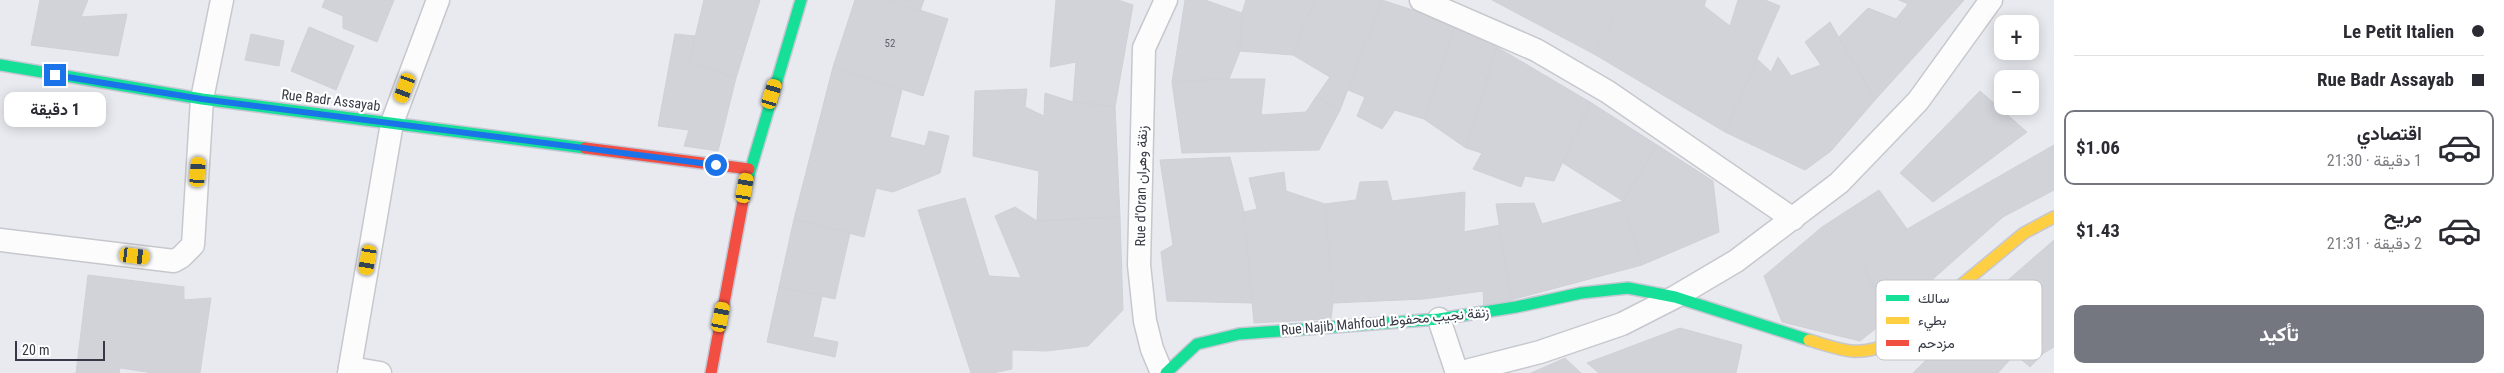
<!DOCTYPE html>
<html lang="ar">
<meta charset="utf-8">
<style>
body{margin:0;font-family:"Roboto Condensed",Vazirmatn,sans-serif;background:#f2f2f3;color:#2b2b33;direction:rtl;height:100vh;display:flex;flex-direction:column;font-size:19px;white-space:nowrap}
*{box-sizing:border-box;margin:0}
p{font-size:16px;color:#7c7c81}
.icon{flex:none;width:28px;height:28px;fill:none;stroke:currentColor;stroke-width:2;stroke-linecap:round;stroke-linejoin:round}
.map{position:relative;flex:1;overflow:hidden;direction:ltr}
.details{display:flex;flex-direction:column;background:#fff;width:450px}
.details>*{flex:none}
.guide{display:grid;align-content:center;height:110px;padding:0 20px;background:#fff}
.controls{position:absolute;left:1994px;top:15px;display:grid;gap:10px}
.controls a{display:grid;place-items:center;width:45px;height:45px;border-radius:10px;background:#fff;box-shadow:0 2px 12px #0003;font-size:25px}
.scale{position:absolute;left:15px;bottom:12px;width:90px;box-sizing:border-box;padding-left:5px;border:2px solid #363945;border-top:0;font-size:14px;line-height:18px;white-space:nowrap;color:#363945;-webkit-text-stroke:4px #fff;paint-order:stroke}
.end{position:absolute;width:22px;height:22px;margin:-11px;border:6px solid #1a73e8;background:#fff;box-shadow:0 0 0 2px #fff}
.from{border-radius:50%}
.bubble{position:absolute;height:35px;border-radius:10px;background:#fff;box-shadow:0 2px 12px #0003;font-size:16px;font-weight:700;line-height:35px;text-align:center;direction:rtl}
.car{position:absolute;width:15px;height:30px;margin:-15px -8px;border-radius:6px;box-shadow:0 0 4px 1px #0007;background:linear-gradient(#f5c518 24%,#345 0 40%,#f5c518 0 76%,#345 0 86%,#f5c518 0)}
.guide b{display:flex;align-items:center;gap:18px;height:48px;font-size:19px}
.guide b+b{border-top:1px solid #e1e1e2}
.guide i{width:12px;height:12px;background:#2b2b33}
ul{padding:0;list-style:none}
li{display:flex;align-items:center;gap:15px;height:75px;margin:0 10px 8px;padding:0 10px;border:2px solid transparent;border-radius:10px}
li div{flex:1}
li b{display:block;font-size:19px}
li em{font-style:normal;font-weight:700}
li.active{border-color:#757780}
li>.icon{width:45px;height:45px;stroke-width:1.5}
.button{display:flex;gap:10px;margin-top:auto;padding:10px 20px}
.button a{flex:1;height:58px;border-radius:10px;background:#757780;color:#fff;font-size:20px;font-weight:700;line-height:58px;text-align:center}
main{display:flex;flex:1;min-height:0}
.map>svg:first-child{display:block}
</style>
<main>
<section class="details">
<div class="guide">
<b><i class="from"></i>Le Petit Italien</b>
<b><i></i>Rue Badr Assayab</b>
</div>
<ul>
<li class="active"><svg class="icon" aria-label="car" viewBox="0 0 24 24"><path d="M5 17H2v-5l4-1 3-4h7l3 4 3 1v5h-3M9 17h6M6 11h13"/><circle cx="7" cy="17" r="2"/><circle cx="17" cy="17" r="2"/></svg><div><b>اقتصادي</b><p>1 دقيقة · 21:30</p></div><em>$1.06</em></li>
<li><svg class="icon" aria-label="car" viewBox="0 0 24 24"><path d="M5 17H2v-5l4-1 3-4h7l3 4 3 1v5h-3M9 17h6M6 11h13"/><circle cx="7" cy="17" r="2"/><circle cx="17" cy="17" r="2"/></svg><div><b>مريح</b><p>2 دقيقة · 21:31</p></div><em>$1.43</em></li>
</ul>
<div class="button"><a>تأكيد</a></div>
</section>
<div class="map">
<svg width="2054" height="373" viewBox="0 0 2054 373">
<rect width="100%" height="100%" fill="#e9eaef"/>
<g fill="#d2d3d9" stroke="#cfd1d7">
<path d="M40,0H88L81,17L127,14L118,56L31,45Z"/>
<path d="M325,0H394L377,42L343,28V16L322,7Z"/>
<path d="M704,0H760L736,78L689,62Z"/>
<path d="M855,0H888L948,19L923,96L833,67Z"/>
<path d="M888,0H924L920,11Z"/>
<path d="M1056,0H1118L1133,5L1115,107L1073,102L1076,62L1050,67Z"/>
<path d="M1185,0H1205L1242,13L1240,51L1229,79L1172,82Z"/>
<path d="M1246,0H1315L1293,55L1240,51L1242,13Z"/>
<path d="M1315,0H1382L1340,110L1316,97L1330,77L1293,55Z"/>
<path d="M1382,0L1456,24L1424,119L1395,110L1382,129L1357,116L1365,97L1348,90Z"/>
<path d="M1492,0H1623L1594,54Z"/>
<path d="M1623,0H1706L1704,6L1730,26L1738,0H1765L1780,6L1725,132L1594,54Z"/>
<path d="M1899,0H1964L1923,47L1896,19L1908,4Z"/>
<path d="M1868,8L1896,19L1923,47L1875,100L1839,37Z"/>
<path d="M1830,22L1875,100L1831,151L1805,170L1725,132L1757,59L1771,72L1778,57L1791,76L1821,65L1805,42Z"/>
<path d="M1456,24L1497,47L1466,148L1424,119Z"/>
<path d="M309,27L354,46L336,90L291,71Z"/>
<path d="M251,34L284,41L279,66L245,60Z"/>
<path d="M675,34L695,36L689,62L736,78L718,151L684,146L689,130L658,126Z"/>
<path d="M1497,47L1590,102L1554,181L1525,176L1521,187L1473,169L1482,153L1466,148Z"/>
<path d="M833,67L902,90L890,137L925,146L929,131L949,136L940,173L893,192L876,188L864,237L794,219Z"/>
<path d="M1229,79H1265L1261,115L1306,112L1316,97L1340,110L1319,150L1182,153L1172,82Z"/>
<path d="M1027,89L1025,107L1044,116L1045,93L1073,102L1115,107L1120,217L1037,221L1039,171L973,156L975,91Z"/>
<path d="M1980,91L2027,132L1933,202L1900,173Z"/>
<path d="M1590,102L1657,145L1623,201L1563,163Z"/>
<path d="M1657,145L1713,181L1719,232L1642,265L1623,201Z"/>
<path d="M2054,145V190L2003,217L1889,318L1864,268L1907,229Z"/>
<path d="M1230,157L1244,212L1252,303L1167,301L1161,252L1173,245L1160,160Z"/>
<path d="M1284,172L1286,191L1325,204L1333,303L1331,319L1254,323L1244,212L1257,209L1249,178Z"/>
<path d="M1387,181L1392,201L1465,192L1464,232L1500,225L1511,300L1484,309L1483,291L1424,299L1333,303L1325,204L1356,200L1360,182Z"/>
<path d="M1879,190L1907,229L1864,268L1822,227Z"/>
<path d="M965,198L989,276L1021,278L995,216L1015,207L1037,221L1120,217L1123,310L1088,346L1046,351L1012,350V369L993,373H971L918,210Z"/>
<path d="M1623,201L1642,265L1511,300L1496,204L1534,203L1542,224Z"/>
<path d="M794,219L850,233L835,299L779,287Z"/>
<path d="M1822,227L1864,268L1889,318L1860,341L1782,322L1764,276Z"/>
<path d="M2054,240V347L2044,353L1993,293Z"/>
<path d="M88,275L184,287V300L211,298L200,373H153L120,368L119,373H76Z"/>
<path d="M779,287L822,296L813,337L838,342L835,357L767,342Z"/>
<path d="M1993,293L2044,353L2030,367L2015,354L1998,373H1913Z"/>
<path d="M1680,328L1742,345L1736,373H1599L1587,363Z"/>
<path d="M1565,358L1581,373H1531Z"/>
</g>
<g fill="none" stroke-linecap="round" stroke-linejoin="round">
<defs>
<g id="street">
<path d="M1421,0L1536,50L1608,92L1793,219"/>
<path d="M0,240L174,261L181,257L193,245L202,99L222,0"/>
<path d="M1439,319L1457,373"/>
<path d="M350,368L380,373"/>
<path d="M349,373L392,123L438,0"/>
<path d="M1162,373L1152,349L1145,321L1139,265L1144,48L1166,0"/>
<path d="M1458,373L1540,352L1622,324L1675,297L1736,261L1839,183L1918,101L1991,0"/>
</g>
<g id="fast">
<path d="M0,65L202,99L585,148"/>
<path d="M746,185L801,0"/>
<path d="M1166,373L1197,344L1239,334L1439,319L1516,307L1581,293L1628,288L1675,297L1809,340"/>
</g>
<path id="slow" d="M1809,340C1843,350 1857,358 1891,343L2024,233L2054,217"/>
<g id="jam">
<path d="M585,148L749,169"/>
<path d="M711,373L746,185"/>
</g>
</defs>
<use href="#street" stroke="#c7c8cd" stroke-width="25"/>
<use href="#fast" stroke="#c5c7d3" stroke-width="14"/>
<use href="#slow" stroke="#c5c7d3" stroke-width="14"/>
<use href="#jam" stroke="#c5c7d3" stroke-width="14"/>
<use href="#street" stroke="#fcfcfd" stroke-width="22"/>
<use href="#fast" stroke="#16e098" stroke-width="11"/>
<use href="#slow" stroke="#ffcf43" stroke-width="11"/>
<use href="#jam" stroke="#f24e42" stroke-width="11"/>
</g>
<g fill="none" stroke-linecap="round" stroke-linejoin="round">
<path stroke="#1a73e8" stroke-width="6" d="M55,75L202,99L716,165"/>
</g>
<g text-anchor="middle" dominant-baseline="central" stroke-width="4.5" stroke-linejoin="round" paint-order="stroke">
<g font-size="11" fill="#5e606b">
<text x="890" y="43">52</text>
</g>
<g font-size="14" fill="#363945" stroke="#fff">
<text transform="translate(331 100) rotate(7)">Rue Badr Assayab</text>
<text transform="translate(1141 186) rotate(-89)">Rue d'Oran زنقة وهران</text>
<text transform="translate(1385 321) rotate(-5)">Rue Najib Mahfoud زنقة نجيب محفوظ</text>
</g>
</g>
<rect x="1876" y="280" width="166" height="80" rx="8" fill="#fff" stroke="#c3c4c7" stroke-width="1"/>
<rect x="1886" y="295" width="23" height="6" fill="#16e098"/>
<rect x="1886" y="317" width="23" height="7" fill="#ffcf43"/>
<rect x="1886" y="340" width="23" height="6" fill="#f24e42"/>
<g font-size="14" fill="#363945">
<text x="1918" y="303">سالك</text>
<text x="1918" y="325">بطيء</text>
<text x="1918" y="348">مزدحم</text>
</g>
</svg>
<div class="controls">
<a>+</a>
<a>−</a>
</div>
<div class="scale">20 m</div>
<i class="end from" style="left:716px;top:165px"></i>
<i class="end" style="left:55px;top:75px"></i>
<div class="bubble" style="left:4px;top:92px;width:102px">1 دقيقة</div>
<i class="car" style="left:405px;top:88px;rotate:200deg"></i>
<i class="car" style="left:772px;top:94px;rotate:17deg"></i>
<i class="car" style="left:198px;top:172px;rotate:4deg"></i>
<i class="car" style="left:745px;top:188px;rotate:10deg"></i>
<i class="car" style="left:135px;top:256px;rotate:97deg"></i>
<i class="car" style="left:368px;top:260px;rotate:190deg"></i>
<i class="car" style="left:721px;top:317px;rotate:11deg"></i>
</div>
</main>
